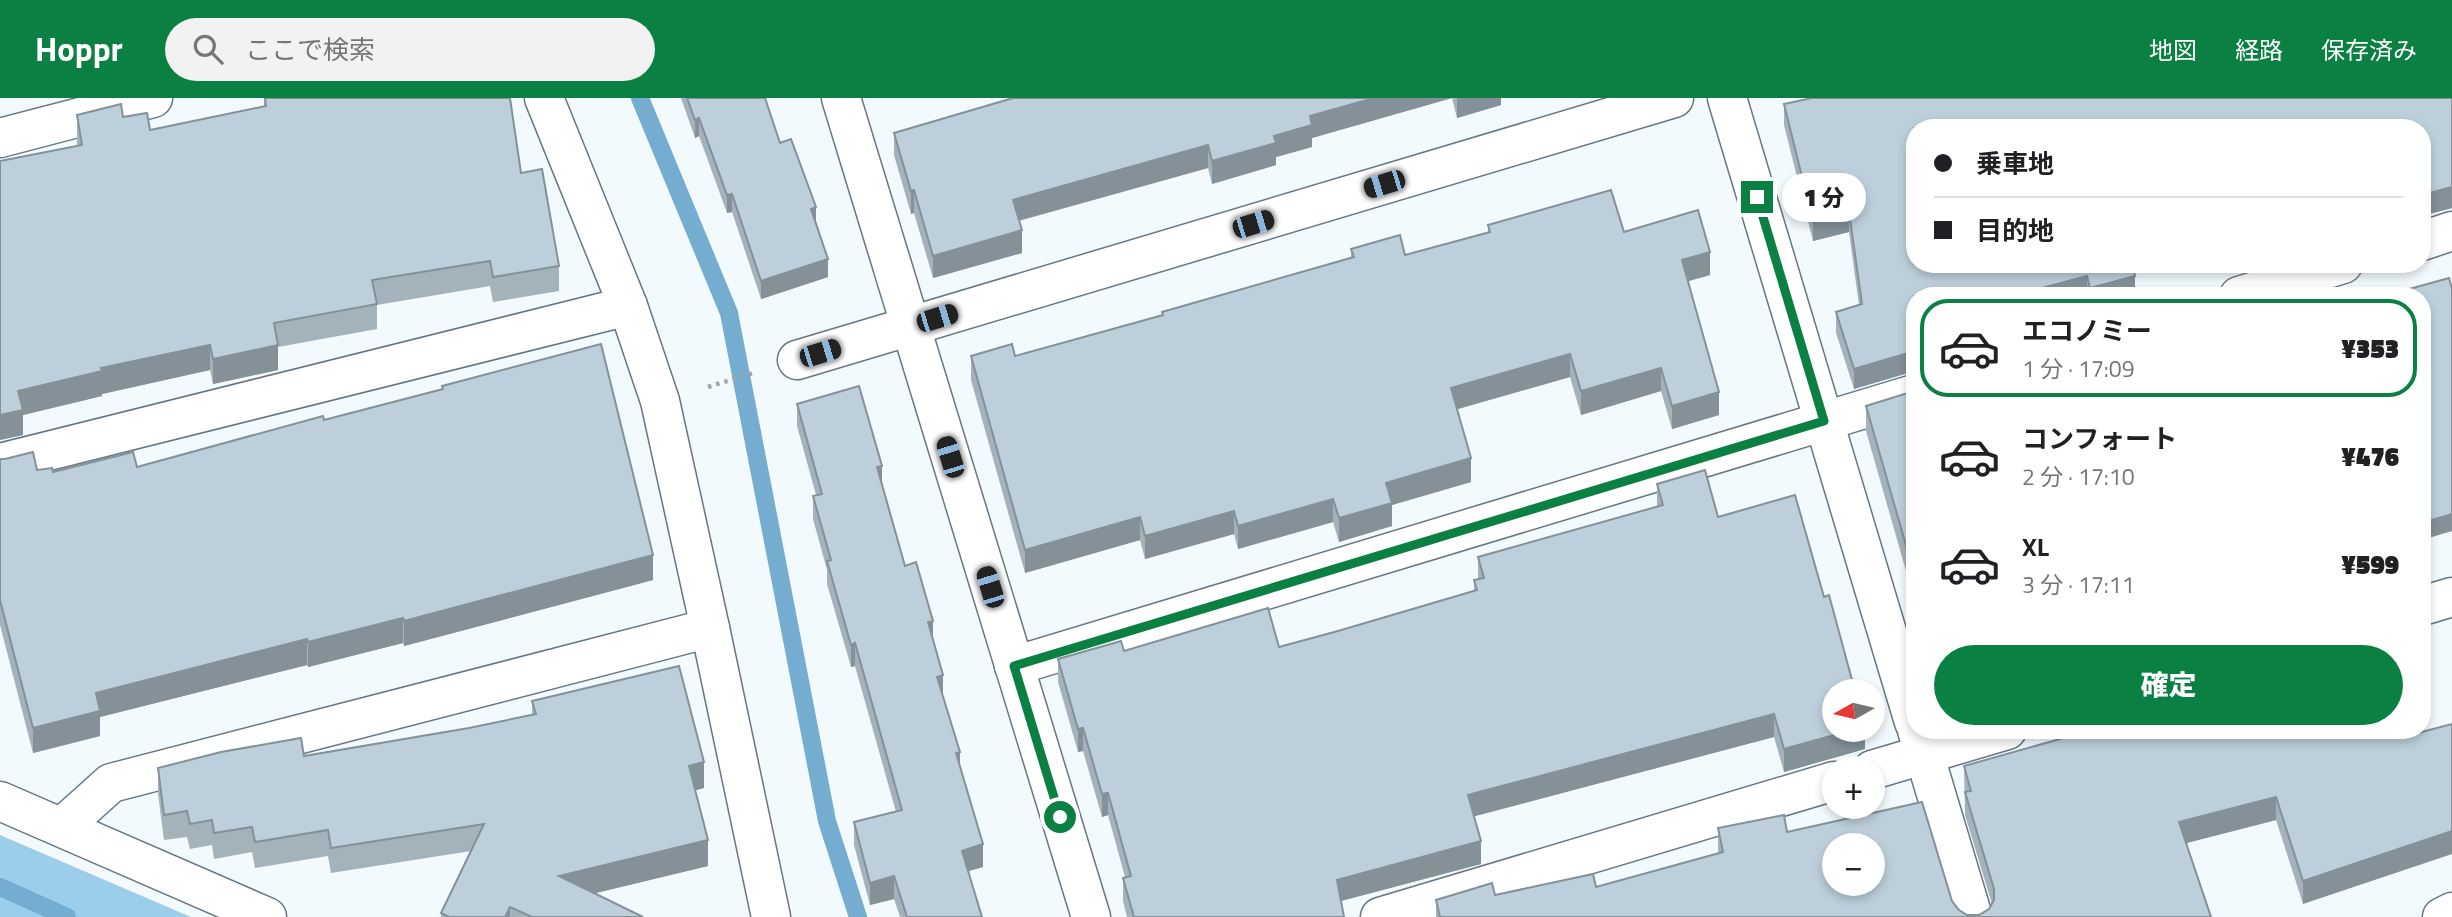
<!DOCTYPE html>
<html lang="ja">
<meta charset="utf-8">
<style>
body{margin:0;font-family:"Titillium Web","Noto Sans JP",sans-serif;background:#f2f2f2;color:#202124;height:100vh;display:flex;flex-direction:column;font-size:26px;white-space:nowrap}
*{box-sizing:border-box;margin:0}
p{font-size:23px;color:#757577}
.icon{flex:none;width:38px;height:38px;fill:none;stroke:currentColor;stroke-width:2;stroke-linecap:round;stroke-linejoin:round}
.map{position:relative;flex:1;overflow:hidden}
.side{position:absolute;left:1906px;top:189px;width:525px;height:452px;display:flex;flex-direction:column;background:#fff;border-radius:28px;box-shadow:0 4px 10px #0003}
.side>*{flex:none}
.top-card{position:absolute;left:1906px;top:21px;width:525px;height:154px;border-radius:28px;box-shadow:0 4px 10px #0003;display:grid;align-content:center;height:154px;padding:0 28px;background:#fff}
.needle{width:46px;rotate:262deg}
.fabs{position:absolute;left:1822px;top:581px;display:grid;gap:14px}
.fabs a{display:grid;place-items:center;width:63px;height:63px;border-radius:50%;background:#fff;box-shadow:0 4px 10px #0003;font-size:35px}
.end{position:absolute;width:32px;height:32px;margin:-16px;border:9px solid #0b8043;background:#fff;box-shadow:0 0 0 4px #fff}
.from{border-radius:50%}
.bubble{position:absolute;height:49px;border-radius:24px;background:#fff;box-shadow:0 4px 10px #0003;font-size:23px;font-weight:800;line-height:49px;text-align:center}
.car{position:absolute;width:21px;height:42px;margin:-21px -10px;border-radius:9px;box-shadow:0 0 5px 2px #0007;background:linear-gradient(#222 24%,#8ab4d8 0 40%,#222 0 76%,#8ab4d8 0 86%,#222 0)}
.top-card b{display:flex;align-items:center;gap:24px;height:66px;font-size:26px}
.top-card b+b{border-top:2px solid #e0e0e0}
.top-card i{width:18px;height:18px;background:#202124}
ul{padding:12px 0 0;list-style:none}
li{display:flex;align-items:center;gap:21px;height:98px;margin:0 14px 10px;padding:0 14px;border:4px solid transparent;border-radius:28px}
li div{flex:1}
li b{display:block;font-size:26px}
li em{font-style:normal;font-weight:800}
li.active{border-color:#0b8043}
li>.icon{width:63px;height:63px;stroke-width:1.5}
.action{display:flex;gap:14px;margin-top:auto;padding:14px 28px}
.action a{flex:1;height:80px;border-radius:42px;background:#0b8043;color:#fff;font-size:28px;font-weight:800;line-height:80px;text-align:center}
header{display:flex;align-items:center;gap:42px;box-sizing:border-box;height:98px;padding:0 35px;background:#0b8043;color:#fff}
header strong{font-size:33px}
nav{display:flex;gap:38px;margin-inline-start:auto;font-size:24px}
.search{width:490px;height:63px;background:#f2f2f2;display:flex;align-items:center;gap:18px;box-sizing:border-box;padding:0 24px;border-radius:38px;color:#757577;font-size:26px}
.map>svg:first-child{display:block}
</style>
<header>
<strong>Hoppr</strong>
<div class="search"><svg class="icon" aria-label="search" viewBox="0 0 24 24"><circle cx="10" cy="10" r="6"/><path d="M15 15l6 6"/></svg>ここで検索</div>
<nav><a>地図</a><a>経路</a><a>保存済み</a></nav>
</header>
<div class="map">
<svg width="2452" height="819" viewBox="0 0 2452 819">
<rect width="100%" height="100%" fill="#f3fafe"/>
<path fill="#9ccdea" d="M0,737L191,819H0Z"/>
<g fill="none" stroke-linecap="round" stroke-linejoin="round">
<g stroke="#74adcf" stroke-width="18">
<path d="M640,0L729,215L827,723L858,819"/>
<path d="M0,789L67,819"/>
</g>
<defs>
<g id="street">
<path d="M544,0L628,208L660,303L710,530L771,819"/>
<path d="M841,0L1091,819"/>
<path d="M1727,0L1914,624"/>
<path d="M0,40L153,0"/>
<path d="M2422,143L2452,133"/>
<path d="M2239,198L2343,166"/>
<path d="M797,262L1674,0"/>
<path d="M0,365L628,208"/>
<path d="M2422,508L2452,499"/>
<path d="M1014,568L1914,296"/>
<path d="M1917,632L1973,819"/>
<path d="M1872,672L2007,632"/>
<path d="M0,703L267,819"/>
<path d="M62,729L111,685L710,530"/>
<path d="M1380,819L1834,683"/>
<path d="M2442,819L2452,814"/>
</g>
</defs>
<use href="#street" stroke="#677781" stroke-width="41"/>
<path stroke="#a0a7ab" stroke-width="4.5" stroke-dasharray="3.5 5" stroke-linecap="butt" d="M708,289L753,275"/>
<use href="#street" stroke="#fff" stroke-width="38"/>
</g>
<g fill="#a3b2bb">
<path d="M264,0H510L521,75L559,168V193L493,204L490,188L377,207V231L278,249V272L213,286L210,272L102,296V298L23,317V337L0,342L77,47V17L123,19L150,32L264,9Z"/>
<path d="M681,0H765L780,45L816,124L828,179L761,201L732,114L727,115L699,38L695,40Z"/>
<path d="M1013,0H1501V7L1457,20L1452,0L1312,40V49L1276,59V67L1212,86L1208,70L1019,123L1022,155L933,180L914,115L911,116L894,57V35Z"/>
<path d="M2452,0V110L2422,118V30H1914L2132,166L2135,198H1914V275H1908L1854,291L1836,235V214L1859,207L1849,134L1813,143L1784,27V6Z"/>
<path d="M1488,127L1624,134L1710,177L1688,183L1719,317L1672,331L1661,293L1581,317L1570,279L1457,311L1471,384L1392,407V428L1339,444L1333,424L1238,451L1234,436L1145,461L1140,442L1025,475L971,282V258H1015L1162,218V214L1351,160V151L1405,157L1488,135Z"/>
<path d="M442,288L653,482L404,548L403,545L308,569L307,567L100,619V638L33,655L0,527V361L37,372L53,374L137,369L324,322L442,291Z"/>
<path d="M1914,293V501L1866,333V308Z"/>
<path d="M797,306L882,386L905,468L933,542L943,600L983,769L968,773L982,819H900L894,801L870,807L854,747V724L896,714L855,568L851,569L827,486V472L813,421V398L816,397L797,328Z"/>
<path d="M1657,386L1718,419L1824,499L1865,632V651L1784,674L1774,639L1474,718L1481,766L1341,803L1344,819H1127L1123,803V780L1125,779L1108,717L1102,719L1083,653L1078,654L1058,584V561L1124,553L1279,549L1338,533L1474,493V482L1478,481V459L1657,409Z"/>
<path d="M532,603L704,690L695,692L708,768L594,795L643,819H441V815L471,753L331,775L328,758L255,770L252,754L214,761L212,747L190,751L187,739L164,742L158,696V670L304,658L469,630L532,617Z"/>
<path d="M2409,632L2303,806L2276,722L2186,745L2211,819H1436V802L1596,789L1718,755V730L1787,734L1952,803L1959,812L1967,817H1979L1989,811L1992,806L1965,717L1964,668Z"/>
</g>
<g fill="#849199">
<path d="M1374,0H1452L1312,40V49L1276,59V67L1212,86V63L1274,38L1310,18Z"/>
<path d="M1457,0H1501V7L1457,20Z"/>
<path d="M699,20V38L695,40V22Z"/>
<path d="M1208,47V70L1013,124V102Z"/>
<path d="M2452,89V110L2422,118V97Z"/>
<path d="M914,92V115L911,116V93Z"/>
<path d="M732,96V114L727,115V97Z"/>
<path d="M816,109V127L811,111Z"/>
<path d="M1849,113V134L1813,143V123Z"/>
<path d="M1022,132V155L933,180V158Z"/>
<path d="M1710,154V177L1682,185V162Z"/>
<path d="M828,161V179L761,201V183Z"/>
<path d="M2087,178V198H2011Z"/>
<path d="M2135,178V198H2090V190Z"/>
<path d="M210,247V272L102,296V298L23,317V337L0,342V317L18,293L101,270Z"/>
<path d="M278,247V272L213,286V261Z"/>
<path d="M1908,255V275L1854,291V271Z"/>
<path d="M1570,256V279L1451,313V290Z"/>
<path d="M1661,270V293L1581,317V293Z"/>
<path d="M1719,294V317L1672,331V308Z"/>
<path d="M1471,360V384L1392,407V428L1339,444V420L1386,385Z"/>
<path d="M882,368V390L877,369Z"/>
<path d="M1333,401V424L1238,451V428Z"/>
<path d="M1234,413V436L1145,461V438Z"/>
<path d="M2452,416V433L2422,442V425Z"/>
<path d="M1140,419V442L1025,475V452Z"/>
<path d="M653,457V482L404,548V523Z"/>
<path d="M403,520V545L308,569V544Z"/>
<path d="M933,523V545L928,524Z"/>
<path d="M307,541V567L100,619V638L33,655V630L96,595Z"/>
<path d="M855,545V568L851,569V547Z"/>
<path d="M943,577V600L937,579Z"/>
<path d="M1774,616V639L1468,720V697Z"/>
<path d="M1083,630V653L1078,654V631Z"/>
<path d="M1852,632H1865V651L1784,674V651Z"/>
<path d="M960,654V677L956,655Z"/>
<path d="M704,664V690L689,694V668Z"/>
<path d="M1108,695V717L1102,719V696Z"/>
<path d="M2276,699V722L2179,747V724Z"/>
<path d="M2452,733V756L2303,806V783Z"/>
<path d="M708,742V768L559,804V778Z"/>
<path d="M1481,743V766L1337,804V782Z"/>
<path d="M983,746V769L962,775V753Z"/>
<path d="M894,778V801L870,807V785Z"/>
<path d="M510,809V819H505Z"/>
</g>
<g fill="#bdcfda" stroke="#849199" stroke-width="2" fill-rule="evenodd">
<path d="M265,0H510L521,75L542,71L559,168L493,179L490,163L372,182L377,206L274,225L278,247L213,261L210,247L101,270L102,273L18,293L23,312L0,317V63L82,47L77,17L121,6L123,19L147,15L150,32L266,8Z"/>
<path d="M687,0H765L780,45L791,41L816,109L811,111L828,161L761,183L732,96L727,97L699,20L695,22Z"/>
<path d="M1013,0H1374L1310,18L1312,27L1274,38L1276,45L1212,63L1208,47L1013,102L1022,132L933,158L914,92L911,93L894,35Z"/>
<path d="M1812,0H2452V89L2422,97V30H1914V166H2132L2135,178L2090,190L2087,178L2011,198H1914V223H1912L1914,232V255H1908L1854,271L1836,214L1862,206L1849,113L1813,123L1784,6Z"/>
<path d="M1611,92L1624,134L1698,112L1710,154L1682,162L1719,294L1672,308L1661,270L1581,293L1570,256L1451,290L1471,360L1386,385L1392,405L1339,420L1333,401L1238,428L1234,413L1145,438L1140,419L1025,452L971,258L1012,246L1015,258L1163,217L1162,214L1354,159L1351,151L1400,137L1405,157L1490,134L1488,127Z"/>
<path d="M2449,180L2452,191V416L2422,425V198H2396L2395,195Z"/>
<path d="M601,246L653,457L404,523L403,520L308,544L307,541L96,595L100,613L33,630L0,502V361H5L33,354L37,372L52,370L53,374L133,354L137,369L323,318L324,322L443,291L442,288Z"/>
<path d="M859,288L882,368L877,369L905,468L916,464L933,523L928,524L943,577L937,579L960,654L956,655L983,746L962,753L982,819H907L894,778L870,785L854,724L902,712L855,545L851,547L827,463L831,462L813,398L822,396L797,306Z"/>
<path d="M1914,293V475L1866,308Z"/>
<path d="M1705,372L1718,419L1795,397L1824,499L1829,497L1855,593H1834V632H1852L1784,651L1774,616L1468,697L1481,743L1337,782L1344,819H1134L1123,780L1131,778L1108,695L1102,696L1083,630L1078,631L1058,561L1121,543L1124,553L1268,510L1279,549L1338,533L1477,492L1474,482L1484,480L1478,459L1663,407L1657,386Z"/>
<path d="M679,568L704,664L689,668L708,742L559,778L643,819H532L510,809L505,819H449L441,815L484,726L331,750L328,732L255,744L252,729L214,735L212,722L190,726L187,713L164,717L158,670L221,654L301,640L304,658L469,630L536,616L532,603Z"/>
<path d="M2452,626V733L2303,783L2276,699L2179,724L2211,819H1440L1436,802L1492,785L1495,797L1593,776L1596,789L1723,754L1718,730L1784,717L1787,734L1922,704L1952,803L1959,812L1967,817H1979L1989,811L1994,802V791L1965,694L1971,693L1964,668L2092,632H2409L2410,637ZM1834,747H1872V786H1834Z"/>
</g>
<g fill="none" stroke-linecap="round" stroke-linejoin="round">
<path stroke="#0b8043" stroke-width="9" d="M1060,719L1014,568L1824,323L1757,99"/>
</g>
</svg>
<div class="fabs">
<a><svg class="needle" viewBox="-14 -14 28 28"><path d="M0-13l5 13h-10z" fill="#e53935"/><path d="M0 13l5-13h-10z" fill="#757577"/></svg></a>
<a>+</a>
<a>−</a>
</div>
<i class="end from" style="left:1060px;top:719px"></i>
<i class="end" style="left:1757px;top:99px"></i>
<div class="bubble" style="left:1782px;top:75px;width:84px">1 分</div>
<i class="car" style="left:1384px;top:86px;rotate:253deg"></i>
<i class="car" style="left:1253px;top:126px;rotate:73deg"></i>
<i class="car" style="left:937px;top:220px;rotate:73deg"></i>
<i class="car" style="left:820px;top:255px;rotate:73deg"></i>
<i class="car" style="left:950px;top:359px;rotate:343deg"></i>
<i class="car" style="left:990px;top:489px;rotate:343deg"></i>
<div class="top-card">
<b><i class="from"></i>乗車地</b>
<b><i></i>目的地</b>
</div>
<section class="side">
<ul>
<li class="active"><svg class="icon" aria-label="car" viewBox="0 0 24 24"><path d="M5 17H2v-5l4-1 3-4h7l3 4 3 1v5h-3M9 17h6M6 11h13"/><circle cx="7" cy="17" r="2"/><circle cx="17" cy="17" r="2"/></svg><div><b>エコノミー</b><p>1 分 · 17:09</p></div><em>¥353</em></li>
<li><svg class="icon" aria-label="car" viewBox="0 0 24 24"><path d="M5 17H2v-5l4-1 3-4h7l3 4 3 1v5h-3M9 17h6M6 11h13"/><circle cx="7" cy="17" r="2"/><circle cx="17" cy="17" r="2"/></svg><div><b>コンフォート</b><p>2 分 · 17:10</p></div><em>¥476</em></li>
<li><svg class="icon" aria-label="car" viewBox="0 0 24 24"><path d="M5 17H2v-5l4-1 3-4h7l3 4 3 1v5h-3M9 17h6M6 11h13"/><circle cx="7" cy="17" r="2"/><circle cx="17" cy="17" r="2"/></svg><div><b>XL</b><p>3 分 · 17:11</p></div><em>¥599</em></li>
</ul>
<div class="action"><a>確定</a></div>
</section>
</div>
